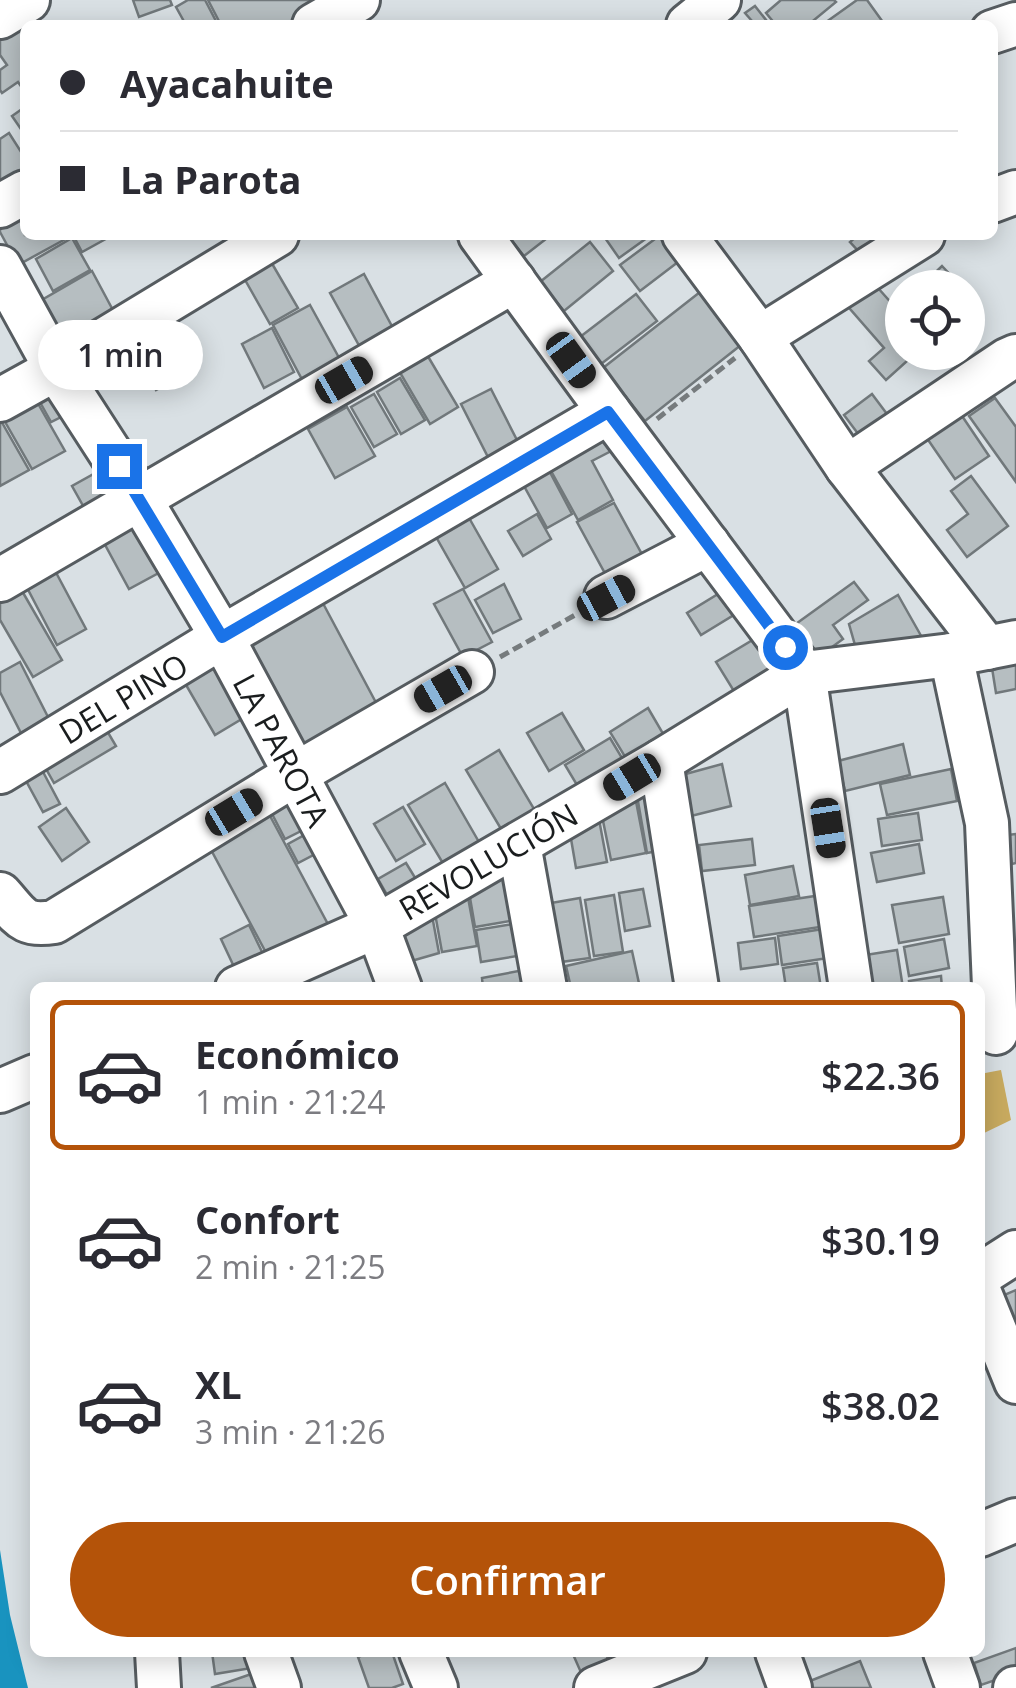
<!DOCTYPE html>
<html lang="es">
<meta charset="utf-8">
<style>
body{margin:0;font-family:"Open Sans",sans-serif;background:#f7f7f7;color:#2b2b33;height:100vh;display:flex;flex-direction:column;font-size:38px;white-space:nowrap}
*{box-sizing:border-box;margin:0}
p{font-size:32px;color:#7c7c81}
.icon{flex:none;width:55px;height:55px;fill:none;stroke:currentColor;stroke-width:2;stroke-linecap:round;stroke-linejoin:round}
.map{position:relative;flex:1;overflow:hidden}
.drawer{position:absolute;left:30px;top:982px;width:955px;height:675px;display:flex;flex-direction:column;background:#fff;border-radius:15px;box-shadow:0 5px 25px #0003}
.drawer>*{flex:none}
.top-card{position:absolute;left:20px;top:20px;width:978px;height:220px;border-radius:15px;box-shadow:0 5px 25px #0003;display:grid;align-content:center;height:220px;padding:0 40px;background:#fff}
.buttons{position:absolute;left:885px;top:270px;display:grid;gap:20px}
.buttons a{display:grid;place-items:center;width:100px;height:100px;border-radius:50%;background:#fff;box-shadow:0 5px 25px #0003;font-size:50px}
.end{position:absolute;width:45px;height:45px;margin:-22px;border:12px solid #1a73e8;background:#fff;box-shadow:0 0 0 5px #fff}
.from{border-radius:50%}
.bubble{position:absolute;height:70px;border-radius:35px;background:#fff;box-shadow:0 5px 25px #0003;font-size:32px;font-weight:600;line-height:70px;text-align:center}
.car{position:absolute;width:30px;height:60px;margin:-30px -15px;border-radius:12px;box-shadow:0 0 8px 2px #0007;background:linear-gradient(#222 24%,#8ab4d8 0 40%,#222 0 76%,#8ab4d8 0 86%,#222 0)}
.top-card b{display:flex;align-items:center;gap:35px;height:95px;font-size:38px}
.top-card b+b{border-top:2px solid #e1e1e2}
.top-card i{width:25px;height:25px;background:#2b2b33}
ul{padding:18px 0 0;list-style:none}
li{display:flex;align-items:center;gap:30px;height:150px;margin:0 20px 15px;padding:0 20px;border:5px solid transparent;border-radius:15px}
li div{flex:1}
li b{display:block;font-size:38px}
li em{font-style:normal;font-weight:600}
li.selected{border-color:#b45309}
li>.icon{width:90px;height:90px;stroke-width:1.5}
.action{display:flex;gap:20px;margin-top:auto;padding:20px 40px}
.action a{flex:1;height:115px;border-radius:60px;background:#b45309;color:#fff;font-size:40px;font-weight:600;line-height:115px;text-align:center}
.map>svg:first-child{display:block}
</style>
<div class="map">
<svg width="1016" height="1688" viewBox="0 0 1016 1688">
<rect width="100%" height="100%" fill="#d9e0e4"/>
<path fill="#c8aa5f" d="M1001,1070L1011,1120L980,1135V1074Z"/>
<path fill="#1993bf" d="M0,1550L10,1615L28,1688H0Z"/>
<g fill="#b6bec1" stroke="#71787b" stroke-width="2.5">
<path d="M133,0H170L172,5L139,17Z"/>
<path d="M188,0H205L218,25H186L176,7Z"/>
<path d="M208,0H327L329,3L290,25H221Z"/>
<path d="M781,0H834L836,2L808,25H776L766,13Z"/>
<path d="M857,0H867L885,25H822Z"/>
<path d="M755,6L770,25H747L752,21L745,13Z"/>
<path d="M24,24L25,92L18,82L2,93L0,90V70L7,65L0,55V40Z"/>
<path d="M25,107V135L12,116Z"/>
<path d="M9,133L25,158V169L0,184V139Z"/>
<path d="M25,203V235L71,236L18,265L0,232V217Z"/>
<path d="M73,235H113L82,252Z"/>
<path d="M507,235H551L524,256Z"/>
<path d="M603,235H651L619,258Z"/>
<path d="M858,235H877L880,239L862,255L850,242Z"/>
<path d="M659,236L678,262L640,291L620,265Z"/>
<path d="M72,238L90,270L53,291L36,259Z"/>
<path d="M590,242L613,271L564,311L540,282Z"/>
<path d="M267,255L298,308L270,324L240,271Z"/>
<path d="M942,266L958,283L953,288H923L921,286Z"/>
<path d="M92,271L115,314L64,343L40,301Z"/>
<path d="M364,274L394,330L361,349L330,293Z"/>
<path d="M870,279L902,315V352H917L886,380L869,361L884,348L844,302Z"/>
<path d="M709,285L751,337L645,421L603,368Z"/>
<path d="M636,294L657,321L601,364L580,337Z"/>
<path d="M310,305L343,365L305,385L273,325Z"/>
<path d="M272,328L294,372L264,388L242,344Z"/>
<path d="M171,348L186,373L156,390L142,365Z"/>
<path d="M423,348L458,407L430,424L395,364Z"/>
<path d="M400,378L425,420L401,434L377,392Z"/>
<path d="M58,383L73,411L51,422L36,395Z"/>
<path d="M491,389L520,446L490,461L461,404Z"/>
<path d="M32,393L65,451L32,469L0,413Z"/>
<path d="M374,394L397,434L374,447L351,407Z"/>
<path d="M872,394L893,422L865,443L844,415Z"/>
<path d="M995,398L1016,427V482L969,416Z"/>
<path d="M347,407L375,456L335,478L308,429Z"/>
<path d="M956,407L989,456L955,479L922,431Z"/>
<path d="M0,419L29,470L0,486Z"/>
<path d="M606,427L617,448L592,461L613,500L578,520L545,460Z"/>
<path d="M544,461L572,514L547,528L518,475Z"/>
<path d="M99,471L113,497L86,511L72,486Z"/>
<path d="M971,476L1008,526L967,557L947,530L968,514L951,491Z"/>
<path d="M614,503L644,558L607,577L577,522Z"/>
<path d="M464,509L498,569L465,588L431,528Z"/>
<path d="M537,514L551,539L523,556L508,531Z"/>
<path d="M140,522L166,569L129,589L103,541Z"/>
<path d="M52,565L86,629L57,645L23,580Z"/>
<path d="M854,582L868,600L833,625L843,639L817,658L793,626Z"/>
<path d="M18,584L62,660L33,677L0,620V595Z"/>
<path d="M504,584L521,619L493,633L475,600Z"/>
<path d="M463,589L492,642L463,657L434,604Z"/>
<path d="M723,591L737,613L701,635L687,613Z"/>
<path d="M318,594L381,712L296,758L233,639Z"/>
<path d="M898,595L924,641L857,652L849,624Z"/>
<path d="M756,638L776,671L737,696L716,662Z"/>
<path d="M218,658L250,714L215,735L182,678Z"/>
<path d="M20,662L49,719L21,733L0,692V673Z"/>
<path d="M1016,663V689L996,693L992,668Z"/>
<path d="M648,708L665,737L627,760L610,732Z"/>
<path d="M562,713L584,750L549,771L527,733Z"/>
<path d="M103,724L116,746L54,783L41,760Z"/>
<path d="M610,738L625,763L580,790L565,765Z"/>
<path d="M903,744L910,775L845,791L838,761Z"/>
<path d="M499,750L540,819L507,839L466,770Z"/>
<path d="M722,764L731,806L691,816L682,775Z"/>
<path d="M951,769L957,801L887,815L880,784Z"/>
<path d="M42,770L60,804L43,812L25,779Z"/>
<path d="M660,775L673,848L647,853L636,790Z"/>
<path d="M445,783L483,849L447,870L408,805Z"/>
<path d="M634,791L646,853L611,860L601,811Z"/>
<path d="M292,799L307,828L285,839L270,810Z"/>
<path d="M403,807L425,844L396,861L374,824Z"/>
<path d="M66,808L89,842L62,861L39,827Z"/>
<path d="M918,813L922,840L882,846L878,819Z"/>
<path d="M269,814L330,928L270,960L209,846Z"/>
<path d="M598,814L607,862L576,868L570,833Z"/>
<path d="M310,832L321,851L298,863L288,844Z"/>
<path d="M1016,834V863L1012,864L1007,835Z"/>
<path d="M752,839L755,865L702,871L699,845Z"/>
<path d="M919,844L924,873L877,882L871,853Z"/>
<path d="M406,863L422,889L393,905L378,879Z"/>
<path d="M518,864L527,918L475,927L469,892Z"/>
<path d="M793,866L799,896L750,905L745,875Z"/>
<path d="M643,889L650,926L625,931L619,893Z"/>
<path d="M467,892L477,946L442,952L434,908Z"/>
<path d="M614,895L623,952L594,956L585,900Z"/>
<path d="M815,896L820,927L754,937L749,906Z"/>
<path d="M943,897L949,934L899,943L892,905Z"/>
<path d="M580,898L590,958L561,962L551,903Z"/>
<path d="M431,910L439,953L401,964L389,932Z"/>
<path d="M531,921L535,953L481,962L476,930Z"/>
<path d="M249,925L264,956L236,971L221,939Z"/>
<path d="M836,927L841,956L782,965L778,936Z"/>
<path d="M775,938L778,964L741,969L738,943Z"/>
<path d="M944,939L949,968L909,976L904,947Z"/>
<path d="M897,950L903,988H858L853,957Z"/>
<path d="M632,951L640,988H571L566,966Z"/>
<path d="M817,963L821,988H786L783,968Z"/>
<path d="M540,967L544,988H483L482,978Z"/>
<path d="M941,976L942,988H910L909,981Z"/>
<path d="M1016,1290V1329L1002,1296Z"/>
<path d="M1016,1648V1673L981,1685L974,1663Z"/>
<path d="M212,1652H261L263,1666L215,1674Z"/>
<path d="M370,1652H392L403,1684L392,1688H369L358,1657Z"/>
<path d="M572,1652H605L611,1666L583,1677Z"/>
<path d="M860,1661L871,1688H813L810,1681Z"/>
<path d="M257,1672L263,1688H211Z"/>
</g>
<g fill="none" stroke-linecap="round" stroke-linejoin="round">
<defs>
<g id="minor">
<path d="M0,17L28,0"/>
<path d="M314,25L358,0"/>
<path d="M688,25L719,0"/>
<path d="M992,32L1016,24"/>
<path d="M992,201L1016,192"/>
<path d="M0,206L25,192"/>
<path d="M480,235L609,412L804,673L851,988"/>
<path d="M684,235L760,337L847,467L987,648"/>
<path d="M0,267L56,369L140,499L222,637L377,926L400,988"/>
<path d="M760,337L923,235"/>
<path d="M0,400L56,369L277,235"/>
<path d="M847,467L1007,360L1016,356"/>
<path d="M0,580L514,281"/>
<path d="M606,597L708,544"/>
<path d="M951,655L987,823L996,1033"/>
<path d="M661,761L697,988"/>
<path d="M0,772L222,637L609,412"/>
<path d="M519,844L545,988"/>
<path d="M0,894C20,916 22,927 54,922L294,775L472,672"/>
<path d="M237,988L377,926L661,761L804,673L951,655L1016,642"/>
<path d="M0,1091L35,1076"/>
<path d="M980,1275L1016,1252"/>
<path d="M980,1293L1016,1382"/>
<path d="M980,1535L1016,1520"/>
<path d="M157,1652L159,1688"/>
<path d="M266,1652L279,1688"/>
<path d="M421,1652L436,1688"/>
<path d="M777,1652L790,1688"/>
<path d="M945,1652L958,1688"/>
<path d="M596,1688L685,1652"/>
<path d="M1015,1688H1016"/>
</g>
</defs>
<use href="#minor" stroke="#565c60" stroke-width="48"/>
<g stroke="#767b7d" stroke-width="5" stroke-dasharray="10 5" stroke-linecap="butt">
<path d="M657,419L735,358"/>
<path d="M500,657L577,614"/>
</g>
<use href="#minor" stroke="#fff" stroke-width="42"/>
</g>
<g fill="none" stroke-linecap="round" stroke-linejoin="round">
<path stroke="#1a73e8" stroke-width="12" d="M119,466L222,637L608,412L785,647"/>
</g>
<g text-anchor="middle" dominant-baseline="central" stroke-width="8" stroke-linejoin="round" paint-order="stroke">
<g font-size="32" fill="#1a1d1e" stroke="#fff">
<text transform="translate(123 698) rotate(-31)">DEL PINO</text>
<text transform="translate(282 750) rotate(62)">LA PAROTA</text>
<text transform="translate(488 861) rotate(-30)">REVOLUCIÓN</text>
</g>
</g>
</svg>
<div class="buttons">
<a><svg class="icon" aria-label="locate" viewBox="0 0 24 24"><circle cx="12" cy="12" r="6"/><path d="M12 2v4M12 18v4M2 12h4M18 12h4"/></svg></a>
</div>
<i class="end from" style="left:785px;top:647px"></i>
<i class="end" style="left:119px;top:466px"></i>
<div class="bubble" style="left:38px;top:320px;width:165px">1 min</div>
<i class="car" style="left:571px;top:360px;rotate:144deg"></i>
<i class="car" style="left:344px;top:380px;rotate:60deg"></i>
<i class="car" style="left:606px;top:598px;rotate:62deg"></i>
<i class="car" style="left:443px;top:689px;rotate:240deg"></i>
<i class="car" style="left:632px;top:777px;rotate:239deg"></i>
<i class="car" style="left:234px;top:812px;rotate:59deg"></i>
<i class="car" style="left:828px;top:828px;rotate:171deg"></i>
<div class="top-card">
<b><i class="from"></i>Ayacahuite</b>
<b><i></i>La Parota</b>
</div>
<section class="drawer">
<ul>
<li class="selected"><svg class="icon" aria-label="car" viewBox="0 0 24 24"><path d="M5 17H2v-5l4-1 3-4h7l3 4 3 1v5h-3M9 17h6M6 11h13"/><circle cx="7" cy="17" r="2"/><circle cx="17" cy="17" r="2"/></svg><div><b>Económico</b><p>1 min · 21:24</p></div><em>$22.36</em></li>
<li><svg class="icon" aria-label="car" viewBox="0 0 24 24"><path d="M5 17H2v-5l4-1 3-4h7l3 4 3 1v5h-3M9 17h6M6 11h13"/><circle cx="7" cy="17" r="2"/><circle cx="17" cy="17" r="2"/></svg><div><b>Confort</b><p>2 min · 21:25</p></div><em>$30.19</em></li>
<li><svg class="icon" aria-label="car" viewBox="0 0 24 24"><path d="M5 17H2v-5l4-1 3-4h7l3 4 3 1v5h-3M9 17h6M6 11h13"/><circle cx="7" cy="17" r="2"/><circle cx="17" cy="17" r="2"/></svg><div><b>XL</b><p>3 min · 21:26</p></div><em>$38.02</em></li>
</ul>
<div class="action"><a>Confirmar</a></div>
</section>
</div>
